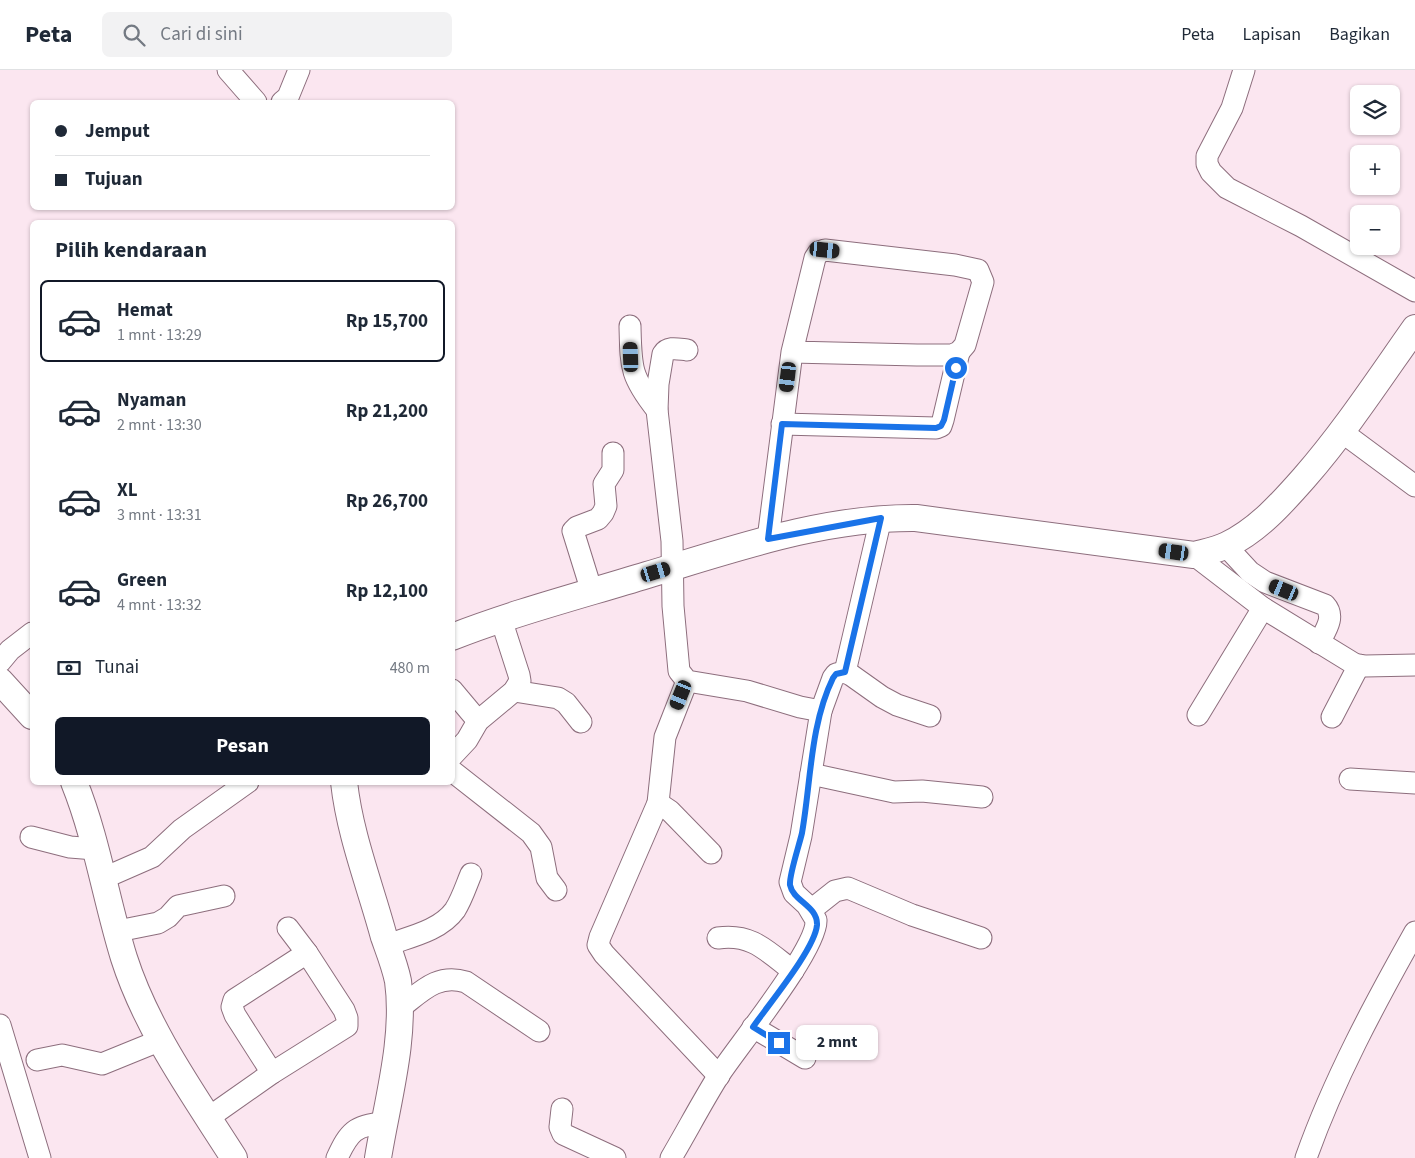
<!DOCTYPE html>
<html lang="id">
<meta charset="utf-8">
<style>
body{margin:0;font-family:"Source Sans 3",sans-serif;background:#f2f2f3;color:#1f2937;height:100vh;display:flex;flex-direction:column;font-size:19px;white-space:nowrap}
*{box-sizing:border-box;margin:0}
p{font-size:16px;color:#747a83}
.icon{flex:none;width:28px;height:28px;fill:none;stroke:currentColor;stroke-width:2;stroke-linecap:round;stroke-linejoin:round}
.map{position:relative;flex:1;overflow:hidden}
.side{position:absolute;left:30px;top:150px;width:425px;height:565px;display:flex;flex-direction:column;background:#fff;border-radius:8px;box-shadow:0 1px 4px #0004}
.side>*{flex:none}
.guide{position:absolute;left:30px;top:30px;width:425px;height:110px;border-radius:8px;box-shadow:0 1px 4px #0004;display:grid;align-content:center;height:110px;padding:0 25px;background:#fff}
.controls{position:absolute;left:1350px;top:15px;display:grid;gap:10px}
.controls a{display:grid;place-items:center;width:50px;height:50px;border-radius:8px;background:#fff;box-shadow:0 1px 4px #0004;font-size:25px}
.end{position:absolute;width:22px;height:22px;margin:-11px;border:6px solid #1a73e8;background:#fff;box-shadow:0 0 0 2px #fff}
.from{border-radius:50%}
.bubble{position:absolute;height:35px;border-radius:8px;background:#fff;box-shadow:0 1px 4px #0004;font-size:16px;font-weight:700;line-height:35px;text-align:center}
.car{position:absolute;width:15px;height:30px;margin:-15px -8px;border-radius:6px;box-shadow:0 0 4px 1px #0007;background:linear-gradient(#222 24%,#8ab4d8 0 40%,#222 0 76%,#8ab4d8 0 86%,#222 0)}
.guide b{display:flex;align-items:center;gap:18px;height:48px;font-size:19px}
.guide b+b{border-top:1px solid #e0e1e3}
.guide i{width:12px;height:12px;background:#1f2937}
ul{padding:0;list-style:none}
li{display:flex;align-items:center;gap:15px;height:82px;margin:0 10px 8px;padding:0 15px;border:2px solid transparent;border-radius:8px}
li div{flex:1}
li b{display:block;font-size:19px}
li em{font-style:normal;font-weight:700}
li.selected{border-color:#111827}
li>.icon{width:45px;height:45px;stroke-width:1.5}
h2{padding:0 25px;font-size:22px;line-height:60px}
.pay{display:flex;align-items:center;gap:12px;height:55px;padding:0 25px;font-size:19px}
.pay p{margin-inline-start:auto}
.primary-button{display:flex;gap:10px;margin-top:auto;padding:10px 25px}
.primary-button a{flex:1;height:58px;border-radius:8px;background:#111827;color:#fff;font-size:20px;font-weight:700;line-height:58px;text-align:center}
header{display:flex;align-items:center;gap:30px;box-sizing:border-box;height:70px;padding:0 25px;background:#fff;border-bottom:1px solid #e0e1e3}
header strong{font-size:24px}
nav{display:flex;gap:28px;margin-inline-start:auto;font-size:18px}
.search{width:350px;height:45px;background:#f2f2f3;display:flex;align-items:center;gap:12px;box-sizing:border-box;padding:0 18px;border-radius:8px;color:#747a83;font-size:19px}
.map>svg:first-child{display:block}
</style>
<header>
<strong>Peta</strong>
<div class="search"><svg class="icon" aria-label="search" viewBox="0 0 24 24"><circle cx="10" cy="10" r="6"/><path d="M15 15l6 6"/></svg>Cari di sini</div>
<nav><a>Peta</a><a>Lapisan</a><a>Bagikan</a></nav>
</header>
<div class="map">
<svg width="1415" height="1088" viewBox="0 0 1415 1088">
<rect width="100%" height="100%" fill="#fbe6f0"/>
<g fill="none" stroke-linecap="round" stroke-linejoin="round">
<defs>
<g id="minor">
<path d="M228,0L256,32"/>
<path d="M1244,0L1232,38L1207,86V94L1211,102L1227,118L1301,156L1415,221"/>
<path d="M282,32L288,27L299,0"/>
<path d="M630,256C631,297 630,306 657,340"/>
<path d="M782,354L936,358L941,356L943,350L959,282"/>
<path d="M1342,362L1415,416"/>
<path d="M768,469L792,282L917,285H952L959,282L965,275L983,212L978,200L955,195L825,180L819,182L815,188L792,282"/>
<path d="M1226,476L1250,502L1265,512L1325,535C1336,547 1325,561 1319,573"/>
<path d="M1194,485L1263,538L1356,595L1365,596L1415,595"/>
<path d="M592,522L573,461L577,457L598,449L603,443L606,436L604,414L613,400V383"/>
<path d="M0,592L10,580L32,563"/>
<path d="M845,602L881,448"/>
<path d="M687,611L665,667L658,733L600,867L598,875L604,884L719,1006"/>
<path d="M452,620L478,651"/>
<path d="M514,621L558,628L566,633L581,652"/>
<path d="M821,641L833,608L836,604L845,602L851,605L882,627L897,635L930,646"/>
<path d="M1198,645L1263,538"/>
<path d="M1332,647L1359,595"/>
<path d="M452,686L467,670L478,651L514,621L520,611L519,605L501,549"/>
<path d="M452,701L531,763L541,777L547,808L556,820"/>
<path d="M811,704L894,722L922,721L982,727"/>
<path d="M1350,709L1415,713"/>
<path d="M658,733L670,741L711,783"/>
<path d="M31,767L70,777L95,779"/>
<path d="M104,808L152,787L182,759L248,712"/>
<path d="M811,840L835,821L848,818L912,845L981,868"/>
<path d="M118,861L158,853L168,847L178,836L224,826"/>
<path d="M718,868C752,863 768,882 793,901"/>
<path d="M387,875C409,867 440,861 455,840C462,829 466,816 471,804"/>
<path d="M400,938C421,922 437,903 466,912L539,961"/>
<path d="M0,955L40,1088"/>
<path d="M753,957L805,988"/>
<path d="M37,990L62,985L102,994L161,970"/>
<path d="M272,1003L235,945L232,937L234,930L307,883"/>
<path d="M562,1039L560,1057L563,1064L615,1088"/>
<path d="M208,1048L272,1003L347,956V948L344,940L307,883L288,858"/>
<path d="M337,1088C349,1062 355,1055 384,1053"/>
<path d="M671,1088C687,1061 702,1032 719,1005C738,976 818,878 816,850L807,835L794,823L790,812L801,766L821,641L800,637L747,621L687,611L679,601L673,536L672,471L657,340L658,314L663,284C668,276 678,279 687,280"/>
<path d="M1306,1088C1334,1009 1374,935 1415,862"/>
</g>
<g id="major">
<path d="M452,567C516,542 582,525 647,505C734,479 824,447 916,448L1194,485C1205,482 1217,480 1227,475C1258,460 1282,433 1304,408C1345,361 1379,309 1415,258"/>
<path d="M0,611L32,646"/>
<path d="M74,712C97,769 106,830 124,888C147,960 194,1025 234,1088"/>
<path d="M344,712C350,766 370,815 384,867C389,881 395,896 398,911C406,968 387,1032 378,1088"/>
</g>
</defs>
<use href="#minor" stroke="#8d6e7d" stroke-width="23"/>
<use href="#major" stroke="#8d6e7d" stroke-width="28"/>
<use href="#minor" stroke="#fff" stroke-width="21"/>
<use href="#major" stroke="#fff" stroke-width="26"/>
</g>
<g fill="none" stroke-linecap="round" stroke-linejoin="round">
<path stroke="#1a73e8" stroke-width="6" d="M779,973L753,957C768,935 815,879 817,855C818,836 793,831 790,815C789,805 799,776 802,763C811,712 810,655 833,608L836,604L845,602L881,448L768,469L782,354L936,358L941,356L944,350L956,298"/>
</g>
</svg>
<div class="controls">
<a><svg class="icon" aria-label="layers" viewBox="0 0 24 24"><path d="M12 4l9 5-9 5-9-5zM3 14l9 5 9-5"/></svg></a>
<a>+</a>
<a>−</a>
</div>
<i class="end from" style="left:956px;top:298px"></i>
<i class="end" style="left:779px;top:973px"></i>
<div class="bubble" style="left:796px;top:955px;width:82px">2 mnt</div>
<i class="car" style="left:825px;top:180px;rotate:96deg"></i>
<i class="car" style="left:631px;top:287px;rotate:358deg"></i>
<i class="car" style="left:788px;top:307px;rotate:187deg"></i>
<i class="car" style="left:1174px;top:482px;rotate:278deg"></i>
<i class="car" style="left:656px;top:502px;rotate:73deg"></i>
<i class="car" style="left:1284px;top:520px;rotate:292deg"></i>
<i class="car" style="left:681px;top:625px;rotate:202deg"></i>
<div class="guide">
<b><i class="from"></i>Jemput</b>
<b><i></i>Tujuan</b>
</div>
<section class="side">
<h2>Pilih kendaraan</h2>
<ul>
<li class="selected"><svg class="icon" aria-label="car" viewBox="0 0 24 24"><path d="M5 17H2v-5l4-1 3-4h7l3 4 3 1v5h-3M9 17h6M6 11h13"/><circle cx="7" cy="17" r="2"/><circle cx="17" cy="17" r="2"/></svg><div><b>Hemat</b><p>1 mnt · 13:29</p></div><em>Rp 15,700</em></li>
<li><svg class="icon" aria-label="car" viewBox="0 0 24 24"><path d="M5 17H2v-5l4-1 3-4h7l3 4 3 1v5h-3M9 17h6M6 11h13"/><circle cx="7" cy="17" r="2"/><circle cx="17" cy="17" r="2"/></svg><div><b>Nyaman</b><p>2 mnt · 13:30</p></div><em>Rp 21,200</em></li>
<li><svg class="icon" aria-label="car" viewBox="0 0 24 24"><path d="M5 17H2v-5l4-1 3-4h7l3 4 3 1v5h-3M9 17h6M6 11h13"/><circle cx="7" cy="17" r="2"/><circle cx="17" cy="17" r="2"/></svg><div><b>XL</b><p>3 mnt · 13:31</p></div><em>Rp 26,700</em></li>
<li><svg class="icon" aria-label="car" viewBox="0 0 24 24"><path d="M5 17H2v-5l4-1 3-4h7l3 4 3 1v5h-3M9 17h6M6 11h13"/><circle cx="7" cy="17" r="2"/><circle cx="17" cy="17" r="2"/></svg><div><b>Green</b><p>4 mnt · 13:32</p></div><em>Rp 12,100</em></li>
</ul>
<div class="pay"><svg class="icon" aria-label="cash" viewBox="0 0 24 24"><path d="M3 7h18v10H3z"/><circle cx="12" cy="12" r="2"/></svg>Tunai<p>480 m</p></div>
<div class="primary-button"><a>Pesan</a></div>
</section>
</div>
